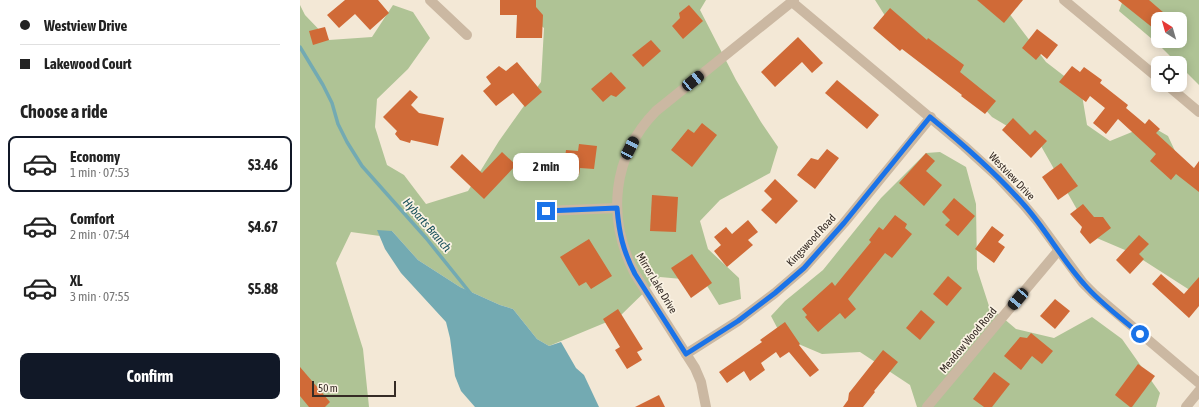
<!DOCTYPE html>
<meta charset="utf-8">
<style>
body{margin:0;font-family:"Asap Condensed",sans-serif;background:#f2f2f2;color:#222;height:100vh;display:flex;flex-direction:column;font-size:15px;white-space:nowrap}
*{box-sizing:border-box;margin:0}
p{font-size:13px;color:#767676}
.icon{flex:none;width:22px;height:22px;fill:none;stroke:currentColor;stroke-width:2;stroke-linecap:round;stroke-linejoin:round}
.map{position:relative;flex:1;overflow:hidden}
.drawer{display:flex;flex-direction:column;background:#fff;width:300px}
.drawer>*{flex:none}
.top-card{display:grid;align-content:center;height:88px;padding:0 20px;background:#fff}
.needle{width:26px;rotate:323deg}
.buttons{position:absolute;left:851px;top:12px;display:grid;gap:8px}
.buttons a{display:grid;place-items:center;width:36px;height:36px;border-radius:8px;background:#fff;box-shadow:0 2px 10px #0003;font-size:20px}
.scale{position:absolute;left:12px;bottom:10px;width:84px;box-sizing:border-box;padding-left:4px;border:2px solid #352b25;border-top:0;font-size:11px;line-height:14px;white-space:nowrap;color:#352b25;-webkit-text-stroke:3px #faf2e3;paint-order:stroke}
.end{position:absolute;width:18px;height:18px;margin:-9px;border:5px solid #1a73e8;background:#fff;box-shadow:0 0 0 2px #fff}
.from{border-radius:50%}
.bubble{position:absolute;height:28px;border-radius:8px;background:#fff;box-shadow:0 2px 10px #0003;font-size:13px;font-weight:700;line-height:28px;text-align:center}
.car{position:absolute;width:12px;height:24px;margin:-12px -6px;border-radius:5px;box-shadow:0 0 3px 1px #0007;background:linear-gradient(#222 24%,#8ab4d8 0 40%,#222 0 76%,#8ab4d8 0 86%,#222 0)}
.top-card b{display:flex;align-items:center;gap:14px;height:38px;font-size:15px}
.top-card b+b{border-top:1px solid #e0e0e0}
.top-card i{width:10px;height:10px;background:#222}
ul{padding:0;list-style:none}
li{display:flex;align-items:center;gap:12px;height:56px;margin:0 8px 6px;padding:0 12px;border:2px solid transparent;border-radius:8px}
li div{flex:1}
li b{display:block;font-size:15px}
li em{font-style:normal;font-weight:700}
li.active{border-color:#111827}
li>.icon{width:36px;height:36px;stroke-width:1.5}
h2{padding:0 20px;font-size:18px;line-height:48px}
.primary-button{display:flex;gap:8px;margin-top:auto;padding:8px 20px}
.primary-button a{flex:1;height:46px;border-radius:8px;background:#111827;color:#fff;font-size:16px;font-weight:700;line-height:46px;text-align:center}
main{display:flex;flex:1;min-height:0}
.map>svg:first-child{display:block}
</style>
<main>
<section class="drawer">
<div class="top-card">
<b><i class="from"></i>Westview Drive</b>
<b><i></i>Lakewood Court</b>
</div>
<h2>Choose a ride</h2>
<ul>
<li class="active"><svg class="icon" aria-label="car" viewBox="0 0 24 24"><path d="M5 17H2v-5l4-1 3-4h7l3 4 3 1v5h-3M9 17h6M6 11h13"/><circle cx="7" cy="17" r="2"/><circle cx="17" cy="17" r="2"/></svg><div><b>Economy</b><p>1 min · 07:53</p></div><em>$3.46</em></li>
<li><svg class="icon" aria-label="car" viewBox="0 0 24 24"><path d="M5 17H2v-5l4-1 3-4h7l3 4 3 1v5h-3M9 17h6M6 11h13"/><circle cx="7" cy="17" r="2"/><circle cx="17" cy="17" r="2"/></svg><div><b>Comfort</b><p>2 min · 07:54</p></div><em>$4.67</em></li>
<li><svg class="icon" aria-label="car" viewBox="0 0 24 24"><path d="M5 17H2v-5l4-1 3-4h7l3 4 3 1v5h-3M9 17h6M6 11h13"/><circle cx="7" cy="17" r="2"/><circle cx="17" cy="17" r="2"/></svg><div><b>XL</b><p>3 min · 07:55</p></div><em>$5.88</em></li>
</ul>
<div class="primary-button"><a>Confirm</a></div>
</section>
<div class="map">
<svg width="899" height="407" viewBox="0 0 899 407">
<rect width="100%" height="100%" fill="#f3e8d6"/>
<g fill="#afc395" fill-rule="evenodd">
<path d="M208,0H406L400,10L436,80L461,122L478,147L470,173L420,200L400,221L408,249L439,278L441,299L419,305L404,281L360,277L319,317L249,346L237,339L213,309L200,305L160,287L118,260L92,231H78L80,236L51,232L36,263L63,349L69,407H0V5L5,15L29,40L72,37L93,5L113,12L130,38L108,69L77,99L75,127L87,165L104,175L126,204L168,191L199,141L241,82L244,28Z"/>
<path d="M575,0H699L746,62L781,89L787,125L810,141L849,125L868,136L882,166L899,171V296L832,253L792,236L741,146L692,117L642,62L596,33Z"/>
<path d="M823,0H899V85L880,66V63H877L859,45L819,11ZM858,19H880V41H858Z"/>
<path d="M640,152L666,167L676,204L677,269L689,306L716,329L754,338L792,317L822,339L860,393L856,407H617L610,385L560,352L522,354L482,337L471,316L485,301L523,270L581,198L626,153Z"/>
</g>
<path fill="#73aab2" d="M77,230L92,231L118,260L160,287L200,305L213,309L237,339L249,346L261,342L276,368L284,375L299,407H175L161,391L155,376L150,338L146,322L101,273L85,249Z"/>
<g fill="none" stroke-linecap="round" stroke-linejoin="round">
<path stroke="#73aab2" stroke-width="3.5" d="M0,47L23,85L32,103L38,124L47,142L62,166L126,238L171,294"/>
</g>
<g fill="#d06a37">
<path d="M45,0H78L89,13L70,30L55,14L39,28L27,15Z"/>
<path d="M200,0H236V7L243,15L242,38H216L217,15H200Z"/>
<path d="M677,0H723L704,23Z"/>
<path d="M818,0H849L871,19H858V32Z"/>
<path d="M389,5L403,21L383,39L372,26L380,18L379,13Z"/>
<path d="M590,8L627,40L628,38L664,65L660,72L696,101L685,114L661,96L662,95L602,49L600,51L573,28Z"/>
<path d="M25,27L29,40L13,45L9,31Z"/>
<path d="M737,29L758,45L747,59L741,54L736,60L722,48Z"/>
<path d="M498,37L523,63L512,73L502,62L475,87L461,72Z"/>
<path d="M351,40L361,51L343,67L332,55Z"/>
<path d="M217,62L242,92L225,107L213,93L196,106L183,91L191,84L186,77L199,66L206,71Z"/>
<path d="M772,66L780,72L784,67L802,80L800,83L828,105L826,108L845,124L849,119L860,129L856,133L894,168L899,161V192L876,174L871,180L850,161L856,154L818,119L806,134L793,123L805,108L790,96L786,102L759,82Z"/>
<path d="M311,72L326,88L316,97L311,95L303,102L291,89Z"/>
<path d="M537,80L579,115L567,129L525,93Z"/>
<path d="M110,90L118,97L111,105L119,113L144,118L138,146L111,140L110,143L100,140L95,134L97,131L83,117Z"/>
<path d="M713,118L730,135L735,130L747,141L731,158L702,130Z"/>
<path d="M402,123L417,135L392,167L371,150L388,129L394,133Z"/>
<path d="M279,144L297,146L294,169L280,168L279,175L263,173L266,150L278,151Z"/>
<path d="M527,149L539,158L515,189L497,175L511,158L518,160Z"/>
<path d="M202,152L216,165L184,199L150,167L162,154L182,173Z"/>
<path d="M626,153L635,161L626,171L642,185L624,206L599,183Z"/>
<path d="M761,163L778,186L758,200L742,177Z"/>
<path d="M475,179L498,201L476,224L461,210L472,199L464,191Z"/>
<path d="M352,195L378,197L376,232L350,231Z"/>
<path d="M654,198L675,216L658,236L645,225L650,220L642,212Z"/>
<path d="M783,204L794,217H803L811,228L790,244L780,232L782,227L770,214Z"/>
<path d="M595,215L607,224L605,228L612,234L592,258L585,253L548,299L556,309L545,319L540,313L518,332L505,317L507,315L502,309L532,282L535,286L571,242L569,240L579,227L583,230Z"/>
<path d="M448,220L458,232L448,240L453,245L427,267L414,251L421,245L414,237L426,227L432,234Z"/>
<path d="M692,226L704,235L698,242L705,247L694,263L675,249Z"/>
<path d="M839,235L849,244L839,254L844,259L830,274L816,260Z"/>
<path d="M289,239L312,276L291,289L286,282L279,286L260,257Z"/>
<path d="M392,254L412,283L391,298L371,268Z"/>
<path d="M861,274L884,294L899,277V306L889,318L852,284Z"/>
<path d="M648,276L662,288L647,306L633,294Z"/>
<path d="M755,299L770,311L755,329L740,316Z"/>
<path d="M318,309L343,349L337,352L342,360L327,369L315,350L320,347L303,319Z"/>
<path d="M621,310L635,322L620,340L606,328Z"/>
<path d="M485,322L500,344L499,345L519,370L510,377L489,352L480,358L476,352L461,363L465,370L450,381L444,371L427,383L419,372L462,342L460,340Z"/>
<path d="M731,333L753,351L742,364L732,356L721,370L704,356L720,337L727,338Z"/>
<path d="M583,350L598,362L574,391L575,392L563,407H543L548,400L549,393Z"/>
<path d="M838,364L855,376L832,407H830L815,395Z"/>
<path d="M0,367L30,402L25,407H9L0,396Z"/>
<path d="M694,372L710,384L692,407H684L673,399Z"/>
<path d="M359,395L365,407H335Z"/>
</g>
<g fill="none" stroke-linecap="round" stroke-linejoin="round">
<g stroke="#cbb8a2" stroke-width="10">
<path d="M130,0L167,35"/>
<path d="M764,0L858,78"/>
<path d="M492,2L664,146L698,177L724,205L739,223L783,283L794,294L899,383"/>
<path d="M867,85L899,112"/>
<path d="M246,211L317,208"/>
<path d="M386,354L438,321L475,293L504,268L544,223L631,117"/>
<path d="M406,407L401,382L395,368L335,274C306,218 312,156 356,111L494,0"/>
<path d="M627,407L758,251"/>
<path d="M886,407L899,391"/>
</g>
</g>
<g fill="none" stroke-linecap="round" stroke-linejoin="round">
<path stroke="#1a73e8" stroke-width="5" d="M246,211L317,208C319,233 323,251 335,274L386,354L438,321L475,293L504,268L544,223L630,117C664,145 697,174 725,206C747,231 762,260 784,284C800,303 821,318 840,334"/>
</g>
<g text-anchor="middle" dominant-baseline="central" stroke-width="3.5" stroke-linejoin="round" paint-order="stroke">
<g font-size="11" fill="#352b25" stroke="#faf2e3">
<text transform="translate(712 176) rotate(46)">Westview Drive</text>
<text transform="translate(511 240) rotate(-47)">Kingswood Road</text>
<text transform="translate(357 283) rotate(59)">Mirror Lake Drive</text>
<text transform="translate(668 340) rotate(-50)">Meadow Wood Road</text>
</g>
<g font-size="12" font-style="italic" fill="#174f5a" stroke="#faf2e3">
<text transform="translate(127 225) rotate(49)">Hybarts Branch</text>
</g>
</g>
</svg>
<div class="buttons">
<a><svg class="needle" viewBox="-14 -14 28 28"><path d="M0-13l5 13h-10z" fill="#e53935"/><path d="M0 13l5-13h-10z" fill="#767676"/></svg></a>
<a><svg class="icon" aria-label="locate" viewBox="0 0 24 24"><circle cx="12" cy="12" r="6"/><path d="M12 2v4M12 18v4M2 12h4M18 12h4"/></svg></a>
</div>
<div class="scale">50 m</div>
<i class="end from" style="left:840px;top:334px"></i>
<i class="end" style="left:246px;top:211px"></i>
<div class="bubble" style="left:213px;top:153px;width:66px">2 min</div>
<i class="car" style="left:393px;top:81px;rotate:51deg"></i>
<i class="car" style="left:330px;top:148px;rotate:27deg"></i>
<i class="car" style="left:718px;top:299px;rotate:220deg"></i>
</div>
</main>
